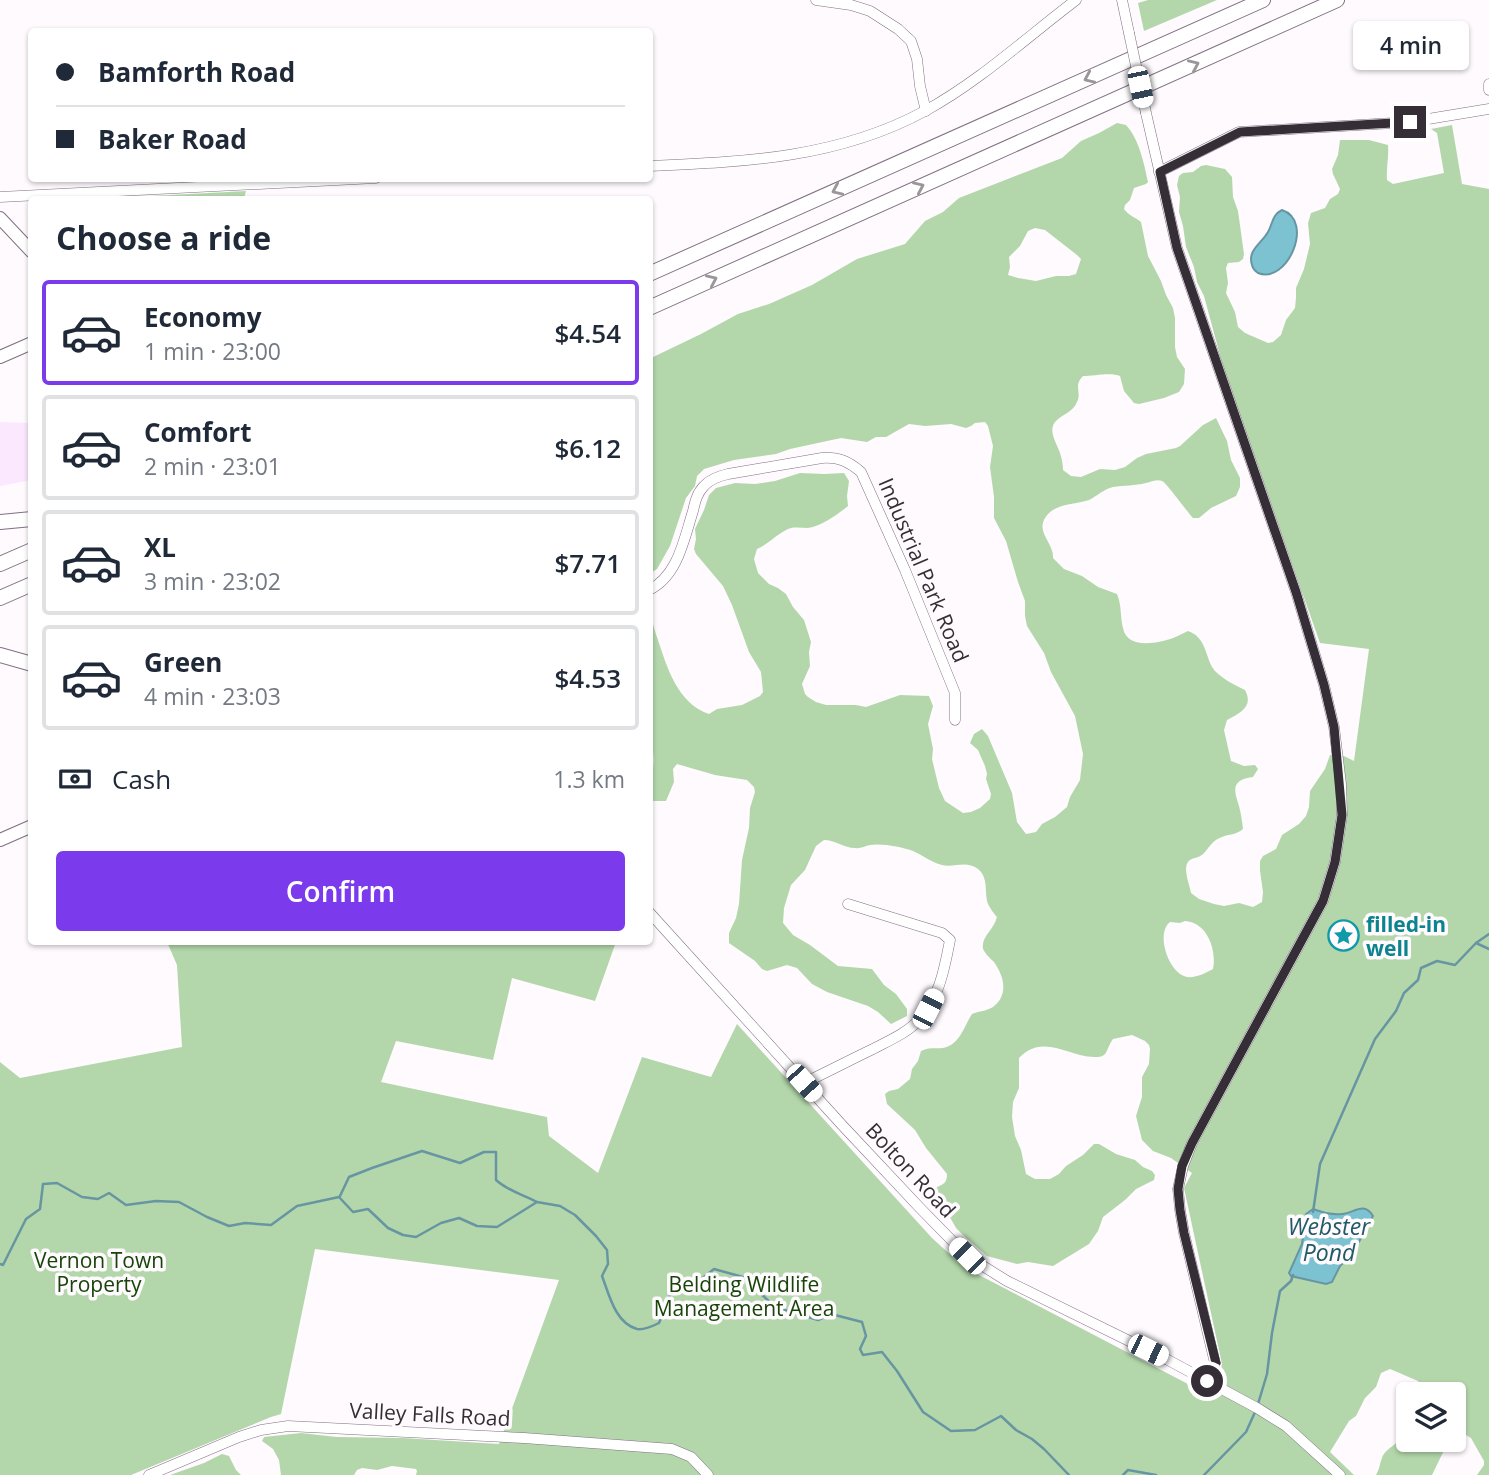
<!DOCTYPE html>
<meta charset="utf-8">
<style>
body{margin:0;font-family:"Open Sans",sans-serif;background:#f6f6f7;color:#1f2937;height:100vh;display:flex;flex-direction:column;font-size:26px;white-space:nowrap}
*{box-sizing:border-box;margin:0}
p{font-size:23px;color:#747a83}
.icon{flex:none;width:38px;height:38px;fill:none;stroke:currentColor;stroke-width:2;stroke-linecap:round;stroke-linejoin:round}
.map{position:relative;flex:1;overflow:hidden}
.side{position:absolute;left:28px;top:196px;width:625px;height:749px;display:flex;flex-direction:column;background:#fff;border-radius:7px;box-shadow:0 2px 5px #0004}
.side>*{flex:none}
.hud{position:absolute;left:28px;top:28px;width:625px;height:154px;border-radius:7px;box-shadow:0 2px 5px #0004;display:grid;align-content:center;height:154px;padding:0 28px;background:#fff}
.fabs{position:absolute;left:1396px;top:1382px;display:grid;gap:14px}
.fabs a{display:grid;place-items:center;width:70px;height:70px;border-radius:7px;background:#fff;box-shadow:0 2px 5px #0004;font-size:35px}
.end{position:absolute;width:32px;height:32px;margin:-16px;border:9px solid #352e36;background:#fff;box-shadow:0 0 0 4px #fff}
.from{border-radius:50%}
.bubble{position:absolute;height:49px;border-radius:7px;background:#fff;box-shadow:0 2px 5px #0004;font-size:23px;font-weight:600;line-height:49px;text-align:center}
.car{position:absolute;width:21px;height:42px;margin:-21px -10px;border-radius:9px;box-shadow:0 0 5px 2px #0007;background:linear-gradient(#fff 24%,#345 0 40%,#fff 0 76%,#345 0 86%,#fff 0)}
.hud b{display:flex;align-items:center;gap:24px;height:66px;font-size:26px}
.hud b+b{border-top:2px solid #e0e1e3}
.hud i{width:18px;height:18px;background:#1f2937}
ul{padding:0;list-style:none}
li{display:flex;align-items:center;gap:21px;height:105px;margin:0 14px 10px;padding:0 14px;border:4px solid #e0e1e3;border-radius:7px}
li div{flex:1}
li b{display:block;font-size:26px}
li em{font-style:normal;font-weight:600}
li.on{border-color:#7c3aed}
li>.icon{width:63px;height:63px;stroke-width:1.5}
h2{padding:0 28px;font-size:32px;line-height:84px}
.pay{display:flex;align-items:center;gap:18px;height:77px;padding:0 28px;font-size:26px}
.pay p{margin-inline-start:auto}
.action{display:flex;gap:14px;margin-top:auto;padding:14px 28px}
.action a{flex:1;height:80px;border-radius:7px;background:#7c3aed;color:#fff;font-size:28px;font-weight:600;line-height:80px;text-align:center}
.map>svg:first-child{display:block}
</style>
<div class="map">
<svg width="1489" height="1475" viewBox="0 0 1489 1475">
<rect width="100%" height="100%" fill="#fefafe"/>
<path fill="#fbe8fe" d="M0,422L31,423V480L0,486Z"/>
<g fill="#b3d7ab" fill-rule="evenodd">
<path d="M1148,0H1217L1144,31L1138,3Z"/>
<path d="M1117,123L1126,125C1139,139 1144,163 1148,182L1146,184L1134,188L1130,200L1125,205L1124,209C1129,216 1135,217 1141,222L1148,256L1161,281L1166,295L1173,308L1175,318V347L1177,357L1185,369L1184,384L1179,392L1164,398L1139,404L1134,403L1124,391L1120,376C1112,372 1093,376 1083,376C1073,386 1082,392 1077,402C1073,412 1063,414 1056,421C1047,430 1057,444 1060,453C1062,459 1063,465 1063,470L1071,476L1081,477L1100,469L1115,470L1125,467L1137,458L1146,454L1176,448L1180,446L1203,425L1216,418L1227,441L1231,460L1240,478V487L1236,496L1211,508L1199,518H1193C1188,513 1165,481 1162,481C1157,479 1151,482 1146,483C1135,486 1124,485 1113,487C1104,489 1097,496 1089,500C1074,505 1054,503 1045,518C1036,533 1054,543 1053,558L1064,569L1082,576L1098,587L1117,594C1122,606 1120,617 1123,628C1127,650 1159,643 1173,638C1179,636 1183,633 1188,631C1205,637 1205,653 1212,667C1218,677 1235,685 1245,690C1254,707 1240,713 1227,720L1224,730L1231,761L1244,766L1255,765L1258,769L1253,777C1232,780 1233,788 1239,806C1241,813 1242,821 1243,829C1236,835 1229,834 1222,837C1213,840 1210,846 1205,852C1200,858 1195,857 1190,860C1181,866 1190,885 1191,893L1199,899L1214,904L1224,906L1239,903L1253,907L1262,902L1263,892L1260,871V861L1263,856L1276,849L1282,835L1299,824L1306,816L1309,807L1310,791L1325,769L1330,755L1340,754L1354,761L1369,649L1320,643L1224,370L1204,296L1197,282L1194,267L1186,247L1183,226L1179,212L1180,197L1177,185L1179,176L1183,173L1193,172L1201,166L1206,165L1225,169L1232,177L1233,197L1238,211L1244,254L1243,259L1239,262L1228,263L1226,268L1228,283L1226,293L1235,312L1238,327L1245,333L1268,343L1273,342L1281,335L1286,320L1295,308L1296,298V288L1304,269L1310,244L1308,223L1311,213L1325,208L1330,199L1338,194L1340,189L1333,174L1332,169L1338,155L1340,140H1369L1388,145C1389,157 1386,169 1387,180L1393,184L1444,173L1437,133L1431,129L1452,125L1462,184L1489,189V1475H1477L1484,1465V1461L1471,1438L1461,1432H1456L1454,1434V1395H1421V1385L1418,1381L1390,1369L1381,1373L1376,1387L1365,1398L1356,1416L1349,1421L1330,1452L1354,1475H416L417,1471L416,1469L392,1466L377,1470L362,1468L357,1470L354,1475H281L279,1460L273,1449L262,1441L264,1437L301,1433L337,1437L403,1438L499,1444L559,1280L315,1249L281,1414L271,1417L131,1475H0V1062L20,1078L182,1047L177,965L167,942H616L595,1001L512,978L493,1060L396,1041L381,1082L547,1117L549,1136L598,1173L642,1057L711,1077L737,1024L932,1238L954,1258L979,1275L1209,1395L1219,1376L1222,1364L1184,1188L1192,1173L1171,1158L1153,1151L1142,1140L1136,1116L1142,1097V1077L1149,1064L1150,1049L1149,1045L1145,1041L1132,1035L1113,1039C1109,1044 1108,1050 1105,1054C1102,1057 1099,1057 1094,1057C1067,1056 1043,1033 1019,1058V1088L1013,1102L1012,1117L1015,1136L1021,1150L1026,1174L1035,1179H1050L1059,1174L1066,1166L1083,1155L1094,1144H1099L1116,1154L1135,1160L1143,1167L1152,1171L1155,1175L1154,1180L1136,1189L1125,1200L1103,1217L1098,1231L1089,1244L1053,1266L1028,1262L1017,1264L987,1256L963,1235L956,1228L951,1219L940,1207L934,1198L935,1188C943,1184 947,1184 947,1174L926,1148L915,1130L887,1104L885,1094L889,1091L898,1089L910,1079L912,1069L918,1061L921,1051C929,1047 935,1049 943,1048C960,1045 964,1026 972,1014C979,1011 987,1011 993,1007C1009,995 1004,976 994,962C990,958 986,955 983,949C981,936 994,930 997,917C994,914 990,908 988,904C984,892 989,878 978,869C966,860 954,868 942,865C930,862 923,855 913,851C903,847 881,843 870,845C865,846 860,849 855,848C844,848 835,840 824,840L816,846L805,870L791,885L784,908L783,923L793,935L810,945L838,966L872,969L884,985L896,994L907,1009V1016L891,1024L878,1012L868,1006L827,992L812,984L797,968L787,965L767,971L762,969L755,961L729,943V933L736,918L739,904L742,860L749,828L750,808L755,792L754,787L747,780L715,775L677,764L673,769L674,782L666,801H653L649,803C649,782 659,758 649,739V616C654,623 654,630 657,637C667,667 677,703 709,714L717,709L742,705L760,696L763,692L761,672L749,652L732,605L723,586L696,554L694,549L696,539L695,529L704,510L709,495L716,488L735,483L755,484L775,481L800,473L824,474L844,473L849,481L847,496L848,506C838,514 822,526 808,528C800,528 793,526 786,530C775,536 768,544 757,549L754,559L758,573L769,584L778,588L786,594L793,607L804,620L811,642L809,652L810,666L802,684L805,694L808,697L816,702L826,705H856L866,707L900,695L929,696L933,706L928,724L933,749L932,759L939,788L945,801L963,813L971,812L980,808L990,799L991,794L986,779L987,774L985,766L978,750L970,743L974,734L982,729L988,736L1012,793L1017,822L1026,834L1036,832L1042,824L1055,817L1067,807L1070,797L1080,780L1083,754L1075,716L1051,672L1044,653L1027,626L1025,616V601L1018,582L1006,541L994,518V497L990,467L993,446L988,426L985,422L975,423L971,426L966,428L951,424L925,426L909,424L886,437H876L867,442L841,438L790,449L776,454L734,460L704,469L697,476L695,486L686,498L670,546L657,569L649,574V359L701,334L738,314L769,304L812,285L857,259L905,244L925,221L943,212L959,198L1062,158L1081,141L1099,133ZM1035,228L1045,230L1077,255L1081,259L1076,274L1069,276H1056L1036,281L1018,278L1008,275L1010,267L1009,257L1020,246L1028,231ZM1185,921C1207,922 1217,950 1213,969C1205,973 1197,978 1187,977C1169,974 1155,934 1170,922L1180,923Z"/>
<path d="M246,191L244,199H97Z"/>
<path d="M1409,1435V1440H1449L1432,1475H1376C1380,1468 1379,1466 1382,1458C1384,1450 1401,1440 1409,1435Z"/>
<path d="M222,1454L229,1456L236,1470L241,1475H170L204,1463Z"/>
</g>
<g fill="#7dc2d0" stroke="#6796a2" stroke-width="2">
<path d="M1282,210C1315,221 1287,285 1258,273C1255,271 1253,269 1252,265C1247,250 1262,243 1268,232C1273,223 1272,215 1282,210Z"/>
<path d="M1313,1209C1321,1212 1333,1215 1342,1214C1354,1213 1364,1201 1373,1216L1353,1253L1340,1266L1332,1282L1326,1284L1291,1276L1289,1273L1302,1244L1306,1214Z"/>
</g>
<g fill="none" stroke-linecap="round" stroke-linejoin="round">
<g stroke="#6796a2" stroke-width="2.5">
<path d="M1476,943L1489,949"/>
<path d="M340,1196L349,1177L372,1168L422,1151L460,1163L484,1152H496V1180C508,1191 522,1194 537,1202"/>
<path d="M1313,1212L1320,1164L1375,1039L1396,1011L1404,993L1418,980L1421,968L1437,961L1455,965L1476,943L1489,934"/>
<path d="M0,1264L3,1265L26,1219L40,1209L43,1184L57,1183L82,1197L98,1199L109,1193L126,1205L156,1201L179,1202L207,1217L229,1226L245,1223L271,1225L297,1206L339,1197L353,1212L368,1209L388,1228L403,1235L416,1237L441,1223L459,1218L477,1226L497,1227L537,1202L560,1206L575,1215L596,1236L607,1250L608,1264L602,1276C609,1294 615,1323 637,1329C644,1330 653,1326 659,1323L671,1293L700,1280L714,1269L743,1277L775,1307L818,1320L831,1314L862,1322L866,1336L860,1349L863,1355L882,1352L897,1371L923,1412L951,1431L975,1430L1001,1416L1016,1430L1032,1439L1044,1449L1069,1475"/>
<path d="M1258,1404L1267,1374L1272,1333L1280,1291L1291,1281L1293,1275"/>
<path d="M1123,1475L1128,1470L1156,1475"/>
<path d="M1204,1475L1246,1432L1256,1410"/>
</g>
<defs>
<g id="minor">
<path d="M816,0L851,5L870,11L898,29L911,41L917,59L920,86L926,111"/>
<path d="M1122,0L1129,33"/>
<path d="M1489,84V90"/>
<path d="M1146,113L1177,248L1296,592L1324,685L1334,727L1341,784L1342,815L1335,862L1323,901L1192,1143L1183,1166L1178,1189L1180,1210L1184,1233L1215,1363L1207,1381"/>
<path d="M649,166C746,162 838,158 925,111C980,81 1027,37 1076,0"/>
<path d="M1159,172L1239,132L1410,122L1489,109"/>
<path d="M0,197L376,178"/>
<path d="M649,590C678,576 684,539 693,511C695,502 697,493 704,486C710,479 719,476 728,474L822,458C839,457 848,461 861,472L905,570L955,693V720"/>
<path d="M649,912L842,1125L919,1207L967,1256L1007,1281L1168,1360L1257,1408L1286,1426L1340,1475"/>
<path d="M804,1083C827,1072 850,1060 873,1049C888,1041 907,1033 919,1020C939,1000 945,966 950,940L942,933L848,904"/>
<path d="M149,1475L239,1437L261,1430L288,1426L524,1438L672,1449L691,1457L708,1475"/>
</g>
<g id="major">
<path d="M0,218L32,252"/>
<path d="M0,357L32,343"/>
<path d="M0,840L32,826"/>
</g>
<g id="highway">
<path d="M649,274L1263,0"/>
<path d="M649,308L1337,0"/>
<path d="M0,522L32,519"/>
<path d="M0,564L32,550"/>
<path d="M0,598L32,584"/>
<path d="M0,655L32,664"/>
</g>
</defs>
<use href="#minor" stroke="#817083" stroke-width="11"/>
<use href="#major" stroke="#817083" stroke-width="14"/>
<use href="#highway" stroke="#817083" stroke-width="16"/>
<use href="#minor" stroke="#fff" stroke-width="10"/>
<use href="#major" stroke="#fff" stroke-width="12"/>
<use href="#highway" stroke="#fff" stroke-width="14"/>
<defs>
<path id="minor-bridge" d="M1129,33L1146,113"/>
</defs>
<use href="#minor-bridge" stroke="#817083" stroke-width="11" stroke-linecap="butt"/>
<use href="#minor-bridge" stroke="#fff" stroke-width="10"/>
</g>
<defs><path id="oneway-chevron" d="M-2-3.5L2.5 0L-2 3.5" fill="none" stroke-width="1.6" stroke-linecap="round" stroke-linejoin="round" transform="scale(1.75)"/></defs>
<g stroke="#9a969a">
<use href="#oneway-chevron" transform="translate(1194 65) rotate(-24)"/>
<use href="#oneway-chevron" transform="translate(1089 78) rotate(156)"/>
<use href="#oneway-chevron" transform="translate(919 187) rotate(-24)"/>
<use href="#oneway-chevron" transform="translate(837 190) rotate(156)"/>
<use href="#oneway-chevron" transform="translate(712 280) rotate(-24)"/>
</g>
<g fill="none" stroke-linecap="round" stroke-linejoin="round">
<path stroke="#352e36" stroke-width="9" d="M1207,1381L1216,1363L1184,1233L1180,1210L1178,1189L1182,1166L1192,1143L1323,901L1335,862L1342,815L1334,727L1324,685L1296,592L1177,248L1160,172L1240,132L1410,122"/>
</g>
<defs>
<symbol id="sight-ring" viewBox="-11 -11 22 22"><circle r="9.5" fill="#fefafe" stroke="#0f9aa8" stroke-width="1.5"/><path d="M0-6L1.8-2.2L6-1.7L2.9 1.2L3.7 5.4L0 3.3L-3.7 5.4L-2.9 1.2L-6-1.7L-1.8-2.2Z" fill="#0f9aa8"/></symbol>
</defs>
<g fill-rule="evenodd">
<use href="#sight-ring" x="1326" y="918" width="35" height="35"/>
</g>
<g text-anchor="middle" dominant-baseline="central" stroke-width="7" stroke-linejoin="round" paint-order="stroke">
<g font-size="21" fill="#352e36" stroke="#fefafe">
<text transform="translate(924 570) rotate(67)">Industrial Park Road</text>
<text transform="translate(911 1170) rotate(47)">Bolton Road</text>
<text transform="translate(430 1414) rotate(3)">Valley Falls Road</text>
</g>
<g font-size="21" font-weight="bold" fill="#0d838f" stroke="#fefafe" text-anchor="start">
<text x="1366" y="924">filled-in<tspan x="1366" dy="24">well</tspan></text>
</g>
<g font-size="21" fill="#164507" stroke="#fefafe">
<text x="99" y="1260">Vernon Town<tspan x="99" dy="24">Property</tspan></text>
<text x="744" y="1284">Belding Wildlife<tspan x="744" dy="24">Management Area</tspan></text>
</g>
<g font-size="23" font-style="italic" fill="#205a65" stroke="#fefafe">
<text x="1329" y="1226">Webster<tspan x="1329" dy="26">Pond</tspan></text>
</g>
</g>
</svg>
<div class="fabs">
<a><svg class="icon" aria-label="layers" viewBox="0 0 24 24"><path d="M12 4l9 5-9 5-9-5zM3 14l9 5 9-5"/></svg></a>
</div>
<i class="end from" style="left:1207px;top:1381px"></i>
<i class="end" style="left:1410px;top:122px"></i>
<div class="bubble" style="left:1353px;top:21px;width:116px">4 min</div>
<i class="car" style="left:1140px;top:87px;rotate:168deg"></i>
<i class="car" style="left:928px;top:1009px;rotate:27deg"></i>
<i class="car" style="left:804px;top:1083px;rotate:138deg"></i>
<i class="car" style="left:967px;top:1256px;rotate:315deg"></i>
<i class="car" style="left:1148px;top:1350px;rotate:116deg"></i>
<div class="hud">
<b><i class="from"></i>Bamforth Road</b>
<b><i></i>Baker Road</b>
</div>
<section class="side">
<h2>Choose a ride</h2>
<ul>
<li class="on"><svg class="icon" aria-label="car" viewBox="0 0 24 24"><path d="M5 17H2v-5l4-1 3-4h7l3 4 3 1v5h-3M9 17h6M6 11h13"/><circle cx="7" cy="17" r="2"/><circle cx="17" cy="17" r="2"/></svg><div><b>Economy</b><p>1 min · 23:00</p></div><em>$4.54</em></li>
<li><svg class="icon" aria-label="car" viewBox="0 0 24 24"><path d="M5 17H2v-5l4-1 3-4h7l3 4 3 1v5h-3M9 17h6M6 11h13"/><circle cx="7" cy="17" r="2"/><circle cx="17" cy="17" r="2"/></svg><div><b>Comfort</b><p>2 min · 23:01</p></div><em>$6.12</em></li>
<li><svg class="icon" aria-label="car" viewBox="0 0 24 24"><path d="M5 17H2v-5l4-1 3-4h7l3 4 3 1v5h-3M9 17h6M6 11h13"/><circle cx="7" cy="17" r="2"/><circle cx="17" cy="17" r="2"/></svg><div><b>XL</b><p>3 min · 23:02</p></div><em>$7.71</em></li>
<li><svg class="icon" aria-label="car" viewBox="0 0 24 24"><path d="M5 17H2v-5l4-1 3-4h7l3 4 3 1v5h-3M9 17h6M6 11h13"/><circle cx="7" cy="17" r="2"/><circle cx="17" cy="17" r="2"/></svg><div><b>Green</b><p>4 min · 23:03</p></div><em>$4.53</em></li>
</ul>
<div class="pay"><svg class="icon" aria-label="cash" viewBox="0 0 24 24"><path d="M3 7h18v10H3z"/><circle cx="12" cy="12" r="2"/></svg>Cash<p>1.3 km</p></div>
<div class="action"><a>Confirm</a></div>
</section>
</div>
